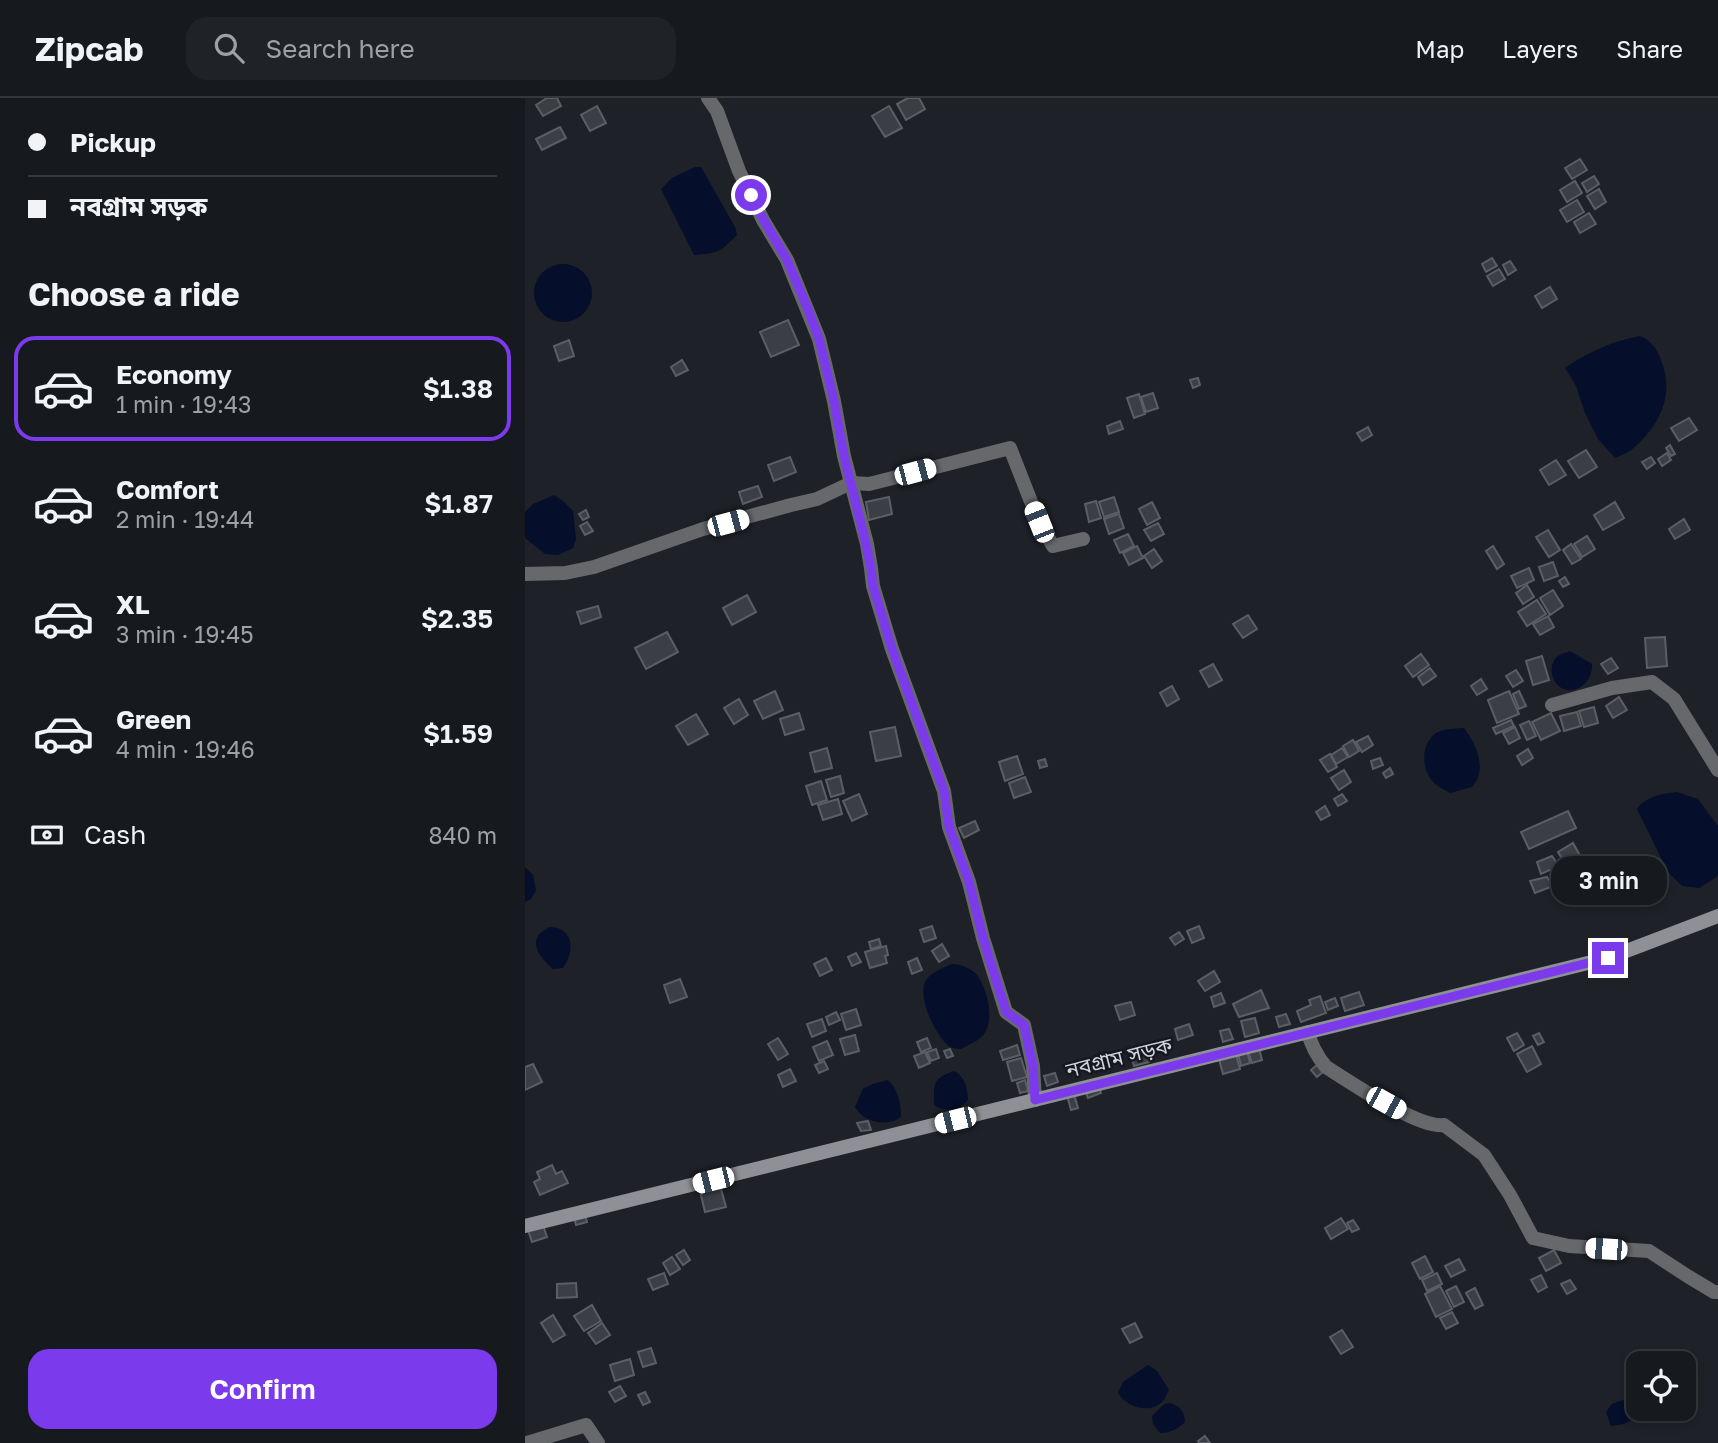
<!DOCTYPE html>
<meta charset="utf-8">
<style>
body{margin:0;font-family:"Golos Text","Noto Sans Bengali",sans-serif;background:#1f2226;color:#f1f3f6;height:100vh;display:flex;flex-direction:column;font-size:26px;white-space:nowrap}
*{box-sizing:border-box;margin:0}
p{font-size:23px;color:#9ea0a4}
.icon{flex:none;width:38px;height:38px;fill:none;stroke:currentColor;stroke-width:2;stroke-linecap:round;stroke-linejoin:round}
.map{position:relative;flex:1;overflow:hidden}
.details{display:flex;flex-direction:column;background:#16191d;width:525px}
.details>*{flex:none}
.banner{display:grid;align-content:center;height:154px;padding:0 28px;background:#16191d}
.tools{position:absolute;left:1101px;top:1253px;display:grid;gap:14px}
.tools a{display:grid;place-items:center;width:70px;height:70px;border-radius:14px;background:#16191d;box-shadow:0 4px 10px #0003,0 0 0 2px #35383b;font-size:35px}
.end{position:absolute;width:32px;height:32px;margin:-16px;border:9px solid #7c3aed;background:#fff;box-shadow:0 0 0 4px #fff}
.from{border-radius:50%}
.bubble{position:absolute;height:49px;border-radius:21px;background:#16191d;box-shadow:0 4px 10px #0003,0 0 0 2px #35383b;font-size:23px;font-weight:600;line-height:49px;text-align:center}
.car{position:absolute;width:21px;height:42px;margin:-21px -10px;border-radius:9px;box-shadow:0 0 5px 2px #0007;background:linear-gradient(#fff 24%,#345 0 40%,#fff 0 76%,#345 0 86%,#fff 0)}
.banner b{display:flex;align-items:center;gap:24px;height:66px;font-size:26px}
.banner b+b{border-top:2px solid #35383b}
.banner i{width:18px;height:18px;background:#f1f3f6}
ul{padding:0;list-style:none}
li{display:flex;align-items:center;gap:21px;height:105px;margin:0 14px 10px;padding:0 14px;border:4px solid transparent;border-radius:21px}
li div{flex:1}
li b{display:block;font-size:26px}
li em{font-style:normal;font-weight:600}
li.selected{border-color:#7c3aed}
li>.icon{width:63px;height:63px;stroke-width:1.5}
h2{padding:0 28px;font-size:32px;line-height:84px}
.pay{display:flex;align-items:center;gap:18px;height:77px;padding:0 28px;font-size:26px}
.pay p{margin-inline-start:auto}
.primary-button{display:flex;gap:14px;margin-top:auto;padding:14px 28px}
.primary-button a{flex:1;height:80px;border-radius:21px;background:#7c3aed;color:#fff;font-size:28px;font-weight:600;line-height:80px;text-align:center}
header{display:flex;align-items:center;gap:42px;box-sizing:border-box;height:98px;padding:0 35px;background:#16191d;border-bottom:2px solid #35383b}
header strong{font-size:33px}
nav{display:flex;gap:38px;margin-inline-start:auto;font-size:24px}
.search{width:490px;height:63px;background:#1f2226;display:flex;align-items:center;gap:18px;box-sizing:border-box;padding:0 24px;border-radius:21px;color:#9ea0a4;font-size:26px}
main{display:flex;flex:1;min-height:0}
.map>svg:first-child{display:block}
</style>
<header>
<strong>Zipcab</strong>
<div class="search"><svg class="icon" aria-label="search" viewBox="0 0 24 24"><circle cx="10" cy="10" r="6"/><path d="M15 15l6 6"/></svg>Search here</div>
<nav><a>Map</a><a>Layers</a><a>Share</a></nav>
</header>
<main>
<section class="details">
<div class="banner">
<b><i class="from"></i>Pickup</b>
<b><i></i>নবগ্রাম সড়ক</b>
</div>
<h2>Choose a ride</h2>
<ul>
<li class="selected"><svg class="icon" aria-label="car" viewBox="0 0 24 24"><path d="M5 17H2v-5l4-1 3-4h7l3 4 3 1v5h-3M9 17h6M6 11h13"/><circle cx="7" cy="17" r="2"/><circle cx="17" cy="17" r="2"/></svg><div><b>Economy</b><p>1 min · 19:43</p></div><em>$1.38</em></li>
<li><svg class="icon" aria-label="car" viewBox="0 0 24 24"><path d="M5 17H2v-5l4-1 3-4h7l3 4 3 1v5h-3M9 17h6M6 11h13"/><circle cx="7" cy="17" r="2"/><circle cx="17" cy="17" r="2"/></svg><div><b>Comfort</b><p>2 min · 19:44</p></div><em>$1.87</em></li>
<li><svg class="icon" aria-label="car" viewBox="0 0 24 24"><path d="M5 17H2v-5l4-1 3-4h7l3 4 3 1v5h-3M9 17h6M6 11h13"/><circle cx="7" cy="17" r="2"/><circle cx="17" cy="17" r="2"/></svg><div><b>XL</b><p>3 min · 19:45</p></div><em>$2.35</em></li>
<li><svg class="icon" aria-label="car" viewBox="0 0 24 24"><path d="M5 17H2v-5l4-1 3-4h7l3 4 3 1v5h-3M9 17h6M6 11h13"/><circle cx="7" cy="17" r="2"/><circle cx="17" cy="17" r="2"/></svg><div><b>Green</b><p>4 min · 19:46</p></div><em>$1.59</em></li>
</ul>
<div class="pay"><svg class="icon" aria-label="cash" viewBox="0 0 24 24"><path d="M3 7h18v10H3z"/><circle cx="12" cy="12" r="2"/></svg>Cash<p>840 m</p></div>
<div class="primary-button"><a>Confirm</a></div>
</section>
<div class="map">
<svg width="1193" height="1345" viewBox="0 0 1193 1345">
<rect width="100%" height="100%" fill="#1e2127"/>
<g fill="#050e2a">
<path d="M170,69H176L210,129L212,137C194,155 193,155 169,157L136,91L147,80Z"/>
<circle cx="38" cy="195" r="29"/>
<path d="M1115,238C1126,242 1132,251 1136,262C1148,292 1139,319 1117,342C1113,346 1109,350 1105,353C1100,356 1094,358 1090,360L1073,341L1060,315L1051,288L1040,270C1063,254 1088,243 1115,238Z"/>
<path d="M29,397L38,403L48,413L51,441L48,450L33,457L20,456L0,440V414L8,406Z"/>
<path d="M1045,553L1067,566C1068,579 1057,594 1043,592C1029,591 1022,571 1030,561C1033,556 1040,555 1045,553Z"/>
<path d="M939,630C949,643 959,663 953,679C952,683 949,686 947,689L925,695C920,692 914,689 910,686C896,673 895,646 911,635C919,630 930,631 939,630Z"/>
<path d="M1152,694L1173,701L1193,728V778L1174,790L1157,788L1143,774L1112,711C1121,698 1137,696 1152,694Z"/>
<path d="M0,769L8,777L11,792L6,801L0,804Z"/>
<path d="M25,829C49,830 50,853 38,870L28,871C13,858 0,840 25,829Z"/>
<path d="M427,866C436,866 445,870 452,877C462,890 470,922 459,936C454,943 443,947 436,951C432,951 428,950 425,949C411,939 393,901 400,884C404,875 418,870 427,866Z"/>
<path d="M429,973C440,978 442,990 443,1002C435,1012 421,1015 409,1007C409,985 407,981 429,973Z"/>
<path d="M363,982C373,991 376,1006 376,1019C362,1029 339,1025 330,1009L338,991L348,986Z"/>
<path d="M623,1267L632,1273L644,1292C642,1295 641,1299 638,1303C626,1317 601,1309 593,1295L598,1284Z"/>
<path d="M1098,1302L1113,1308L1112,1319L1099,1326L1086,1328L1081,1314L1087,1306Z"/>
<path d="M645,1305C656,1309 659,1313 660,1324C652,1331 646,1335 635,1335L628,1326L627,1318L639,1306Z"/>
</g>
<g fill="#3b3e45" stroke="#5b5e65" stroke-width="2">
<path d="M22,0H32L36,8L18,18L11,7Z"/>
<path d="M383,0H394L400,11L381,22L372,6Z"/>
<path d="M72,8L81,25L65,33L56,17Z"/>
<path d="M364,8L377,30L360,39L347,18Z"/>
<path d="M35,29L41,40L17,52L11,41Z"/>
<path d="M1055,61L1062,72L1047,81L1040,70Z"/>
<path d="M1069,78L1074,86L1062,94L1057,85Z"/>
<path d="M1050,83L1057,95L1042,104L1035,92Z"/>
<path d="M1074,91L1081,104L1070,111L1062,98Z"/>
<path d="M1052,102L1059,114L1042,124L1035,112Z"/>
<path d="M1064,115L1071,126L1055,135L1049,124Z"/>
<path d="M967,160L972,168L961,174L957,166Z"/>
<path d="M985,163L991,172L983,177L978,167Z"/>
<path d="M974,171L980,181L968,188L962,178Z"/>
<path d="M1025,189L1032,201L1017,210L1010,198Z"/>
<path d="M263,222L274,247L246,259L235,234Z"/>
<path d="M44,242L49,258L34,263L29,248Z"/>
<path d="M157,262L163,272L151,278L146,269Z"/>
<path d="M673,280L675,287L668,290L665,282Z"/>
<path d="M628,295L633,310L621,314L616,299Z"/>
<path d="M614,296L620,316L609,320L602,300Z"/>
<path d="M1164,320L1172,332L1154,343L1146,330Z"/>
<path d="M595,323L598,331L584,336L582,328Z"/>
<path d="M843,329L847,337L837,343L832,335Z"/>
<path d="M1145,347L1150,356L1146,358L1141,350Z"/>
<path d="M1061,352L1072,369L1054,380L1043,363Z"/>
<path d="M1142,355L1146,362L1137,368L1133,361Z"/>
<path d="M265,359L271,374L249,383L243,367Z"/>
<path d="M1126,359L1130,365L1122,371L1117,364Z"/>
<path d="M1031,362L1041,377L1024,387L1015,372Z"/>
<path d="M233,388L237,399L218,406L214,394Z"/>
<path d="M364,399L367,416L344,422L341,404Z"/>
<path d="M589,399L594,414L579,419L574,404Z"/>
<path d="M571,403L576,420L564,424L560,406Z"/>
<path d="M627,404L635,420L622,427L614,411Z"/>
<path d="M1090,404L1099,420L1078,432L1069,417Z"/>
<path d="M61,412L64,419L58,422L54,416Z"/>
<path d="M594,416L599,430L584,436L579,421Z"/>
<path d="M1159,421L1165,432L1150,441L1144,431Z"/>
<path d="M62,424L68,433L60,437L55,428Z"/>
<path d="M633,425L639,436L626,443L619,432Z"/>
<path d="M1023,432L1035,452L1024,459L1011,439Z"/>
<path d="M603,436L609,448L595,455L589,442Z"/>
<path d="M1062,438L1070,451L1057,459L1049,446Z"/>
<path d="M1046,446L1056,461L1047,466L1038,452Z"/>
<path d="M612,448L618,460L604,467L598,455Z"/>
<path d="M968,448L979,466L972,471L961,453Z"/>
<path d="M629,451L637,463L627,470L619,458Z"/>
<path d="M1028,464L1033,478L1019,483L1014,469Z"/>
<path d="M1004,470L1009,482L992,490L986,478Z"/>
<path d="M1040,479L1044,486L1038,489L1034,483Z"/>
<path d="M1002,487L1009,499L998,506L991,495Z"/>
<path d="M1028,492L1038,508L1025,517L1015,500Z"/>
<path d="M222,497L231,514L207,527L198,510Z"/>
<path d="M1012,502L1021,516L1002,528L993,514Z"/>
<path d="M73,508L76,519L56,526L52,514Z"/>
<path d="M723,517L732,531L718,540L708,526Z"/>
<path d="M1023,518L1029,529L1015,537L1008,526Z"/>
<path d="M142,534L153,554L121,571L110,550Z"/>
<path d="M1140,539L1142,568L1122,570L1120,540Z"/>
<path d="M896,556L904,567L888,579L880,568Z"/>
<path d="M1017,558L1024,582L1008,587L1001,563Z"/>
<path d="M1086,560L1093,570L1083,576L1076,566Z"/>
<path d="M688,566L697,582L684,589L675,573Z"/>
<path d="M905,570L911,578L898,587L893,579Z"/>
<path d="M991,572L998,583L988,589L981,578Z"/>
<path d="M956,581L962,591L952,597L946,588Z"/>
<path d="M647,588L654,601L642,608L635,595Z"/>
<path d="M250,593L258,612L238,621L229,603Z"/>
<path d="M984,593L994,616L972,625L963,602Z"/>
<path d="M994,593L1001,608L994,611L988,596Z"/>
<path d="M1094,599L1102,612L1088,620L1081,608Z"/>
<path d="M214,601L223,617L209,626L199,610Z"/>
<path d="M1069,609L1073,625L1059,629L1054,613Z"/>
<path d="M1052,614L1056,628L1039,633L1035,618Z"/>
<path d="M274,615L279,631L260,637L255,621Z"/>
<path d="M1026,615L1035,633L1016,642L1007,624Z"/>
<path d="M171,616L183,636L163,647L151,628Z"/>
<path d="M986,622L989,628L971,636L968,630Z"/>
<path d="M1004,623L1011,638L1002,642L995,627Z"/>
<path d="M370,629L376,658L351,663L345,634Z"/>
<path d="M990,629L995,640L984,646L978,635Z"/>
<path d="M843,638L848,647L837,654L831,644Z"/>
<path d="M828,642L834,653L824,659L818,648Z"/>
<path d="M302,650L307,670L290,674L285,655Z"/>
<path d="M817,650L823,659L811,666L806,657Z"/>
<path d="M1003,651L1008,660L997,667L992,658Z"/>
<path d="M805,656L812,669L803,674L795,662Z"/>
<path d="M492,658L498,676L480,683L474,664Z"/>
<path d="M855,660L858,667L848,671L846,663Z"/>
<path d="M520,661L522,668L515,670L513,663Z"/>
<path d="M865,670L868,676L861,680L858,675Z"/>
<path d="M819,672L826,684L814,692L806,680Z"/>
<path d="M315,678L319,695L306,699L301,682Z"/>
<path d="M500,679L506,694L489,700L484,685Z"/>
<path d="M296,683L302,702L287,707L281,688Z"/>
<path d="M334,696L342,716L327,723L318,703Z"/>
<path d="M817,696L822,703L813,708L809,701Z"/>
<path d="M313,701L317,716L298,722L293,707Z"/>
<path d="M800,708L805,717L796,722L791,714Z"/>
<path d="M1043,713L1051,730L1004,751L996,734Z"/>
<path d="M450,723L454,732L439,740L434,730Z"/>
<path d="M1048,745L1057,761L1042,769L1033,754Z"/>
<path d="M1027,758L1034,768L1016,776L1012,764Z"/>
<path d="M1022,779L1028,788L1010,795L1005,783Z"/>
<path d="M407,828L411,840L399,844L395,832Z"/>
<path d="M674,828L679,840L667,845L662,833Z"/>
<path d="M654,834L659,841L650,847L645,840Z"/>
<path d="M354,841L356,848L346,851L344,844Z"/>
<path d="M417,846L424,858L414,864L407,853Z"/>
<path d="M361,848L363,857L360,858L362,865L345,870L340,854Z"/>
<path d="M331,855L336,864L327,868L323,859Z"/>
<path d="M301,860L307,872L295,878L289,866Z"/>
<path d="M392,860L397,872L387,876L383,864Z"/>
<path d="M689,873L695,884L680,893L673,883Z"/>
<path d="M155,881L162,899L145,905L139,887Z"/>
<path d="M736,892L744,910L714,919L708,906Z"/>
<path d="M834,894L839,907L820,913L816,900Z"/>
<path d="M696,895L700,905L689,909L686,899Z"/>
<path d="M795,898L801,915L776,924L772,913L786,907L784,902Z"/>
<path d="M810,900L813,908L803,912L800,904Z"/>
<path d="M606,904L610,917L595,922L590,908Z"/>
<path d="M331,911L336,927L321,932L316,916Z"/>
<path d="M311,914L315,922L304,927L301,919Z"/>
<path d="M761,916L765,926L754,929L751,919Z"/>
<path d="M730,920L734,935L720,939L716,923Z"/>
<path d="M297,921L301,933L287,939L282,926Z"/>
<path d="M664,926L668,937L653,942L650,931Z"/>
<path d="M704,931L708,941L698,944L695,933Z"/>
<path d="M992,935L999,947L989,953L982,940Z"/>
<path d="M1014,935L1019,944L1013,947L1008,938Z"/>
<path d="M330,937L334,953L320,957L315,941Z"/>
<path d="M253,940L263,956L253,962L243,946Z"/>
<path d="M402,940L406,950L396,954L392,944Z"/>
<path d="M302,943L308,957L294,963L288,949Z"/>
<path d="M492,947L495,957L478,962L475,953Z"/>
<path d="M1007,948L1016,966L1002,974L992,956Z"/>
<path d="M620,950L624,964L609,968L605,954Z"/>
<path d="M734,950L737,962L727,965L723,953Z"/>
<path d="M411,951L414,960L406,963L402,954Z"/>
<path d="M425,951L428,958L422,960L419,953Z"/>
<path d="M710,953L715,971L698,976L693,958Z"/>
<path d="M722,953L725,965L716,968L713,955Z"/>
<path d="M400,954L405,965L394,970L389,958Z"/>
<path d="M496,960L502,979L487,983L482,964Z"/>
<path d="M299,963L303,971L294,975L290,967Z"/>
<path d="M8,966L17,984L0,992V969Z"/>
<path d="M792,967L798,974L792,979L786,972Z"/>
<path d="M265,971L271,983L258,989L253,977Z"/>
<path d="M530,975L533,984L522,988L519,978Z"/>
<path d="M500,982L503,993L495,995L492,985Z"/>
<path d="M573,987L576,995L563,1000L560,992Z"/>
<path d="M549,996L553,1010L546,1012L542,997Z"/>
<path d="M343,1023L346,1032L336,1033L332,1025Z"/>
<path d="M27,1067L31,1076L37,1073L43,1085L15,1097L9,1084L15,1081L12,1074Z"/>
<path d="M194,1084L201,1109L180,1114L174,1089Z"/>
<path d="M60,1117L62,1124L51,1127L49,1120Z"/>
<path d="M816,1120L823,1131L806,1141L800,1130Z"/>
<path d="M828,1122L834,1131L827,1134L822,1125Z"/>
<path d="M18,1127L22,1139L7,1144L3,1132Z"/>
<path d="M159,1152L165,1162L158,1167L151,1157Z"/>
<path d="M1029,1152L1036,1165L1021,1173L1014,1160Z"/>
<path d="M900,1158L908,1174L895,1181L887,1165Z"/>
<path d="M147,1159L155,1171L145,1177L138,1165Z"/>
<path d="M934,1161L940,1172L926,1179L920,1168Z"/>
<path d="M139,1175L143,1186L128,1192L123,1181Z"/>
<path d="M912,1175L917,1186L902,1193L897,1182Z"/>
<path d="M1016,1177L1022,1189L1013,1194L1006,1182Z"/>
<path d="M1045,1182L1051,1191L1042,1196L1036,1186Z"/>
<path d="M51,1185L52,1199L32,1200V1186Z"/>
<path d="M915,1188L927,1211L911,1219L900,1196Z"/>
<path d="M931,1188L939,1204L929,1209L921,1193Z"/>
<path d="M950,1190L958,1207L950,1211L941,1195Z"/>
<path d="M67,1207L76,1223L59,1233L49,1218Z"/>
<path d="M927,1214L933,1225L921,1231L915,1220Z"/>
<path d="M28,1217L40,1237L28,1244L16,1225Z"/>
<path d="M77,1225L85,1237L71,1246L63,1235Z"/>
<path d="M610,1225L617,1239L605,1245L597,1231Z"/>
<path d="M817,1232L828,1249L816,1256L805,1239Z"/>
<path d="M126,1250L131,1265L118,1269L113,1254Z"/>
<path d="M1143,1255L1149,1265H1137L1134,1260Z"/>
<path d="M105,1261L109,1277L90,1283L85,1267Z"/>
<path d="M95,1288L101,1298L90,1304L84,1294Z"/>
<path d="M120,1294L125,1304L118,1307L113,1297Z"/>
<path d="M680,1338L685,1345H674L673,1343Z"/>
</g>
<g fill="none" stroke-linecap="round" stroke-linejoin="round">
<g stroke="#66686b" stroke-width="14">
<path d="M183,0L192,13L214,73L238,122L262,162L294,241L309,303L319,358L342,446L346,470L348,488L367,551L419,693L424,729L444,784L458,840L481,914L499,927L508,968L510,1002"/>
<path d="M0,476L40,475L69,469L178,431L266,407L292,401L326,385L344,386L360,382L485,350L514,424L528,448L558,441"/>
<path d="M1027,607L1087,590L1127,584L1149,601L1193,672"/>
<path d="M783,934C786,948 792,958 801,969C825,984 894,1031 919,1027L959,1057L985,1097L1008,1140L1044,1148L1124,1153L1164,1179L1189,1194H1193"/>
<path d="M2,1345L61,1327L73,1345"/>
</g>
<path stroke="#8e9095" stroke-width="14" d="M0,1128L1083,860L1193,818"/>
</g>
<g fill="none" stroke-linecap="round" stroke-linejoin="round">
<path stroke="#7c3aed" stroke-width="9" d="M226,97L238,121L262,162L282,209L294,241L309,303L319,358L341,446L346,470L348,488L367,551L419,693L424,729L444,784L458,840L481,914L499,927L508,968L510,1002L1083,860"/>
</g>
<g text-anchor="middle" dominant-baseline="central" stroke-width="5" stroke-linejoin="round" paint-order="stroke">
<g font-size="21" fill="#d2d4d8" stroke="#15181e">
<text transform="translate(594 959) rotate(-14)">নবগ্রাম সড়ক</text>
</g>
</g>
</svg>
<div class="tools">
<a><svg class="icon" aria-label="locate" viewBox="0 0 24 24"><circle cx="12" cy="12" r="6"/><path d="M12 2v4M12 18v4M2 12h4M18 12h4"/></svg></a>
</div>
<i class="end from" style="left:226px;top:97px"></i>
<i class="end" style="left:1083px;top:860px"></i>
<div class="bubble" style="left:1026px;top:758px;width:116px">3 min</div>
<i class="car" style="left:390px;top:374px;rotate:75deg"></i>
<i class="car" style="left:514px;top:424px;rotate:338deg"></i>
<i class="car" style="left:203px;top:425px;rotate:75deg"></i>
<i class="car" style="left:861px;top:1005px;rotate:119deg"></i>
<i class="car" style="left:430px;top:1022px;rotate:256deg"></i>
<i class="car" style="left:188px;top:1082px;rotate:256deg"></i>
<i class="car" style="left:1081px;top:1151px;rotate:274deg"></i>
</div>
</main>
